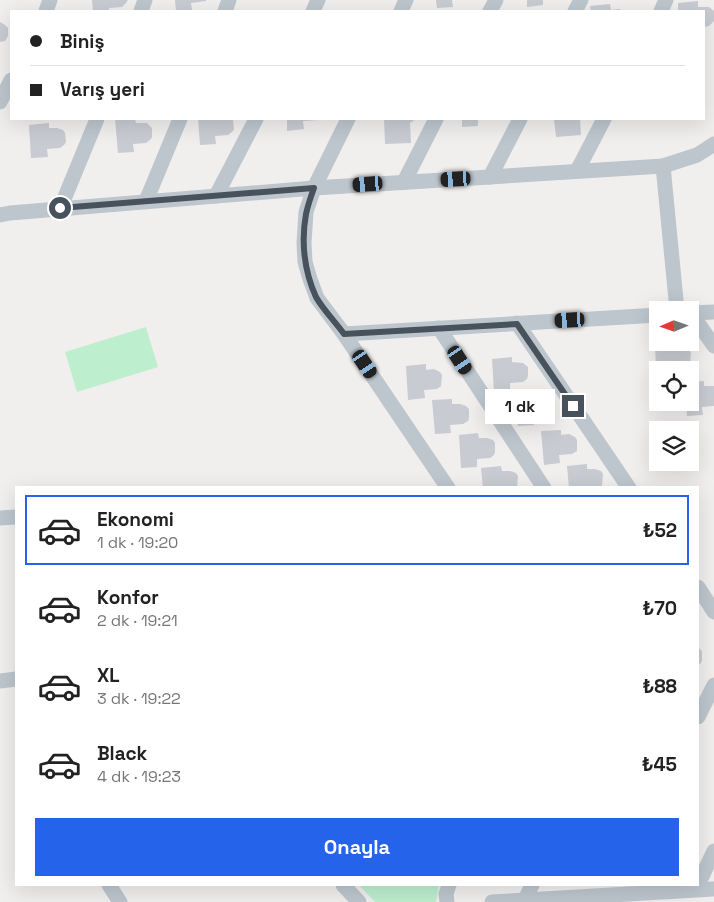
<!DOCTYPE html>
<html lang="tr">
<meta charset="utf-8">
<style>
body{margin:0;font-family:"Space Grotesk",sans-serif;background:#f6f6f6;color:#222;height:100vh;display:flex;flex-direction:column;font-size:19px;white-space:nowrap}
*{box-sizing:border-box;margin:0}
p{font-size:16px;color:#767676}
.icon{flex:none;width:28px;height:28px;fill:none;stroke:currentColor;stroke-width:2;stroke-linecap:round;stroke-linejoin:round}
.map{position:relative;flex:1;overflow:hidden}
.details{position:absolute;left:15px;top:486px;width:684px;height:400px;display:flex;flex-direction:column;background:#fff;border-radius:0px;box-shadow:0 5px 20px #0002}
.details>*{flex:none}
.banner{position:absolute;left:10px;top:10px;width:695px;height:110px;border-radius:0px;box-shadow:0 5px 20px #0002;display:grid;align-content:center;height:110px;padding:0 20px;background:#fff}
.needle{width:32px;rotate:268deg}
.fabs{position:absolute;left:649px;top:301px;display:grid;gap:10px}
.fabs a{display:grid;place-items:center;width:50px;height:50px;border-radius:0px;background:#fff;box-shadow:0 5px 20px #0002;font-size:25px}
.end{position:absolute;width:22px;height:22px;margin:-11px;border:6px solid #47525c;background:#fff;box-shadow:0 0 0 2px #fff}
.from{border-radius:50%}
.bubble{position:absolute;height:35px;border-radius:0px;background:#fff;box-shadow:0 5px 20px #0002;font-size:16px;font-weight:700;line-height:35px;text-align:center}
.car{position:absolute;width:15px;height:30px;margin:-15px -8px;border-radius:6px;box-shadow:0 0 4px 1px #0007;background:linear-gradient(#222 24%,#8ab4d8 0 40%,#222 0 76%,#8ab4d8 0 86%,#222 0)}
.banner b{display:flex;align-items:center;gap:18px;height:48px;font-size:19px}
.banner b+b{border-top:1px solid #e0e0e0}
.banner i{width:12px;height:12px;background:#222}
ul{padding:9px 0 0;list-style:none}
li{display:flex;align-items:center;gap:15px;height:70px;margin:0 10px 8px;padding:0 10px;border:2px solid transparent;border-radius:0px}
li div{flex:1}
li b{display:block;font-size:19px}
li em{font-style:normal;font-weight:700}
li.selected{border-color:#2563eb}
li>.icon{width:45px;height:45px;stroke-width:1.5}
.button{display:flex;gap:10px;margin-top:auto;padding:10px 20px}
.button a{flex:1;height:58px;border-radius:0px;background:#2563eb;color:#fff;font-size:20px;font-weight:700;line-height:58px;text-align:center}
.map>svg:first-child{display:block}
</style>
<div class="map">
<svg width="714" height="902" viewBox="0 0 714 902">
<rect width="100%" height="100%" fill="#f1eeee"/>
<g fill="#bdeece">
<path d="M146,327L158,367L77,392L65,352Z"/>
<path d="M359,885H439L436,902H375Z"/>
</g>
<g fill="#c8cbd1">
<path d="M92,0H128L126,3L122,7L109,8V11H93Z"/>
<path d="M175,0H206V1L191,3L192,10L176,11Z"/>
<path d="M436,0H452L453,7L437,8Z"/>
<path d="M527,0H543V5L527,7Z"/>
<path d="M698,1V7H709L714,11V21L709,26L704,27V11H678V3Z"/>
<path d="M610,4L611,10L619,9L624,11H591L590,6Z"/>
<path d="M0,22L5,25L8,28V36L5,41L0,42Z"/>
<path d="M115,119H135L136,123H147L152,128V137L151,139L146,143L133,144L134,152L118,153Z"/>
<path d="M198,119H233L234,129L233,131L228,135L215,136L216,144L200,145Z"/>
<path d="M287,119H318V120L303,121L304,129L287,131Z"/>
<path d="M384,119H416L410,123L411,143L385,144Z"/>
<path d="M462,119H478V126L462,127Z"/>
<path d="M554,119H580L581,135L556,137Z"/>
<path d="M49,123V128H57L63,130L65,133L66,142L64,145L60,148L47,149L48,157L31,158L29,125Z"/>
<path d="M675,343V348L683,347L689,350L691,353L690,364L686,367L673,368V370H656L655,344Z"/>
<path d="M512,357V362L523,363L528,367V376L527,379L523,382L510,383V391L494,392L492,359Z"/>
<path d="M426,364V370L434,369L440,372L442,375L441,386L437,389L424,390L425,398L408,400L406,366Z"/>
<path d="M704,381V386H714V406L702,407L703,415L687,416L686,402H690V382Z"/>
<path d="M535,391L536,396H543L550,399L551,402V413L546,416L533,417L534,425L518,426L515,393Z"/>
<path d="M452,399V404H460L466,406L469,409V418L468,421L463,424L450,425L451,433L435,434L432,400Z"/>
<path d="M561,430V435L569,434L575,437L577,440V451L572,454L559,455L560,463L544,465L541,431Z"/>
<path d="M478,433L479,438H487L493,440L495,443V452L494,455L490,458L477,459V467L461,468L459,435Z"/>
<path d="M587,464V469H595L601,471L603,474L602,485L600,488H569L567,466Z"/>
<path d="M501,466L502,471H510L516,473L518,476L517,488H483L481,468Z"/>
<path d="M698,647L702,651V660L701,663L698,665Z"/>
</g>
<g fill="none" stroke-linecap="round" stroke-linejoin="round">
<g stroke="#bdc6cd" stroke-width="15">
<path d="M46,11L50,0"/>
<path d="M141,11L145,0"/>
<path d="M225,11L229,0"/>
<path d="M313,11L318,0"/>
<path d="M401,11L406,0"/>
<path d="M490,11L496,0"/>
<path d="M575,11L581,0"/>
<path d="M661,11L666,0"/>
<path d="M0,102L11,80"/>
<path d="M348,119L314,188L306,212L304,243L305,262L310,279L317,298L344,334L448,488"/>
<path d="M663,166L677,310"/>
<path d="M577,171L604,119"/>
<path d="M490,177L520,119"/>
<path d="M404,182L436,119"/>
<path d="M216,196L256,119"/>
<path d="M146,201L180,119"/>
<path d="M60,209L97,119"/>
<path d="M0,215L10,213L314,188L663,166L697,155L714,144"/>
<path d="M690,313L714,312"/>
<path d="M691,313L714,346"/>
<path d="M517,323L629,488"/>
<path d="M439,328L544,488"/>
<path d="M344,334L658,315"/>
<path d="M0,518L16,517"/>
<path d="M698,587L714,612"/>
<path d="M0,681L16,679"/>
<path d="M698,717L714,685"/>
<path d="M109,885L120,902"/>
<path d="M343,885L359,902"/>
<path d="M698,885L714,851"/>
<path d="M525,900L532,885"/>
<path d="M447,902L446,894L449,885"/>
<path d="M492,902L714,889"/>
</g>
</g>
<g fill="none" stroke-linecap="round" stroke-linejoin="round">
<path stroke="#47525c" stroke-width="6" d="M60,208L314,188C311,196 308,205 306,214C301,241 304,271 316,297C322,308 336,323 344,334L517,324L573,406"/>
</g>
</svg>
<div class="fabs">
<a><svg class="needle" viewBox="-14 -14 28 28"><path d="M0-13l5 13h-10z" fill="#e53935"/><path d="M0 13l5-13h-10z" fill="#767676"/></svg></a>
<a><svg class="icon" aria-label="locate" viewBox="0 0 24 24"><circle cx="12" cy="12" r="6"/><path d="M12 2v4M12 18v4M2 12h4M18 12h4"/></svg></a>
<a><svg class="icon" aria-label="layers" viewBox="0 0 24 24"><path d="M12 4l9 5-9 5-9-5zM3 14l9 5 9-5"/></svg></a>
</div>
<i class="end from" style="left:60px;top:208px"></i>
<i class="end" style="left:573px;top:406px"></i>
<div class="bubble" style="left:485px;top:389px;width:70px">1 dk</div>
<i class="car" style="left:456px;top:179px;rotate:267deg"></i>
<i class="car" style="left:368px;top:184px;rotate:266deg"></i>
<i class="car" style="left:570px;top:320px;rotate:267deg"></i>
<i class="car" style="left:460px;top:360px;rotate:147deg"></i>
<i class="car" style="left:365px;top:364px;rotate:146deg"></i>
<div class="banner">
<b><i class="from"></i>Biniş</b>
<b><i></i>Varış yeri</b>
</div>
<section class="details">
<ul>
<li class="selected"><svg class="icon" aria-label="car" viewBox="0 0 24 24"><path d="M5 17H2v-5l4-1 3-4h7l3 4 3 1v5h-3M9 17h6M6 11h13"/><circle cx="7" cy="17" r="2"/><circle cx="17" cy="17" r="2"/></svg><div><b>Ekonomi</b><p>1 dk · 19:20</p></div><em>₺52</em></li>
<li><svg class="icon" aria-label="car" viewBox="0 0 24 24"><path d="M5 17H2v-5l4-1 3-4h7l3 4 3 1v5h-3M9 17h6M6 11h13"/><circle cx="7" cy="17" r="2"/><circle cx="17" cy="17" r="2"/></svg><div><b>Konfor</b><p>2 dk · 19:21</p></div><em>₺70</em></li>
<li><svg class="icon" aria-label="car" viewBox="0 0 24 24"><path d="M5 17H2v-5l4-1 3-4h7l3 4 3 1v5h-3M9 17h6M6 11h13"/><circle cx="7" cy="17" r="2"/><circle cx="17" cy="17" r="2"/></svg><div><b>XL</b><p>3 dk · 19:22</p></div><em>₺88</em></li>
<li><svg class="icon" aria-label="car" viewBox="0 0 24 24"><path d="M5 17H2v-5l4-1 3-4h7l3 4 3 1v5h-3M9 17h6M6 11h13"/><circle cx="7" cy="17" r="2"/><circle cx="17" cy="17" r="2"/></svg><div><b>Black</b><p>4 dk · 19:23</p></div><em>₺45</em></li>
</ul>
<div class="button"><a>Onayla</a></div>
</section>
</div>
